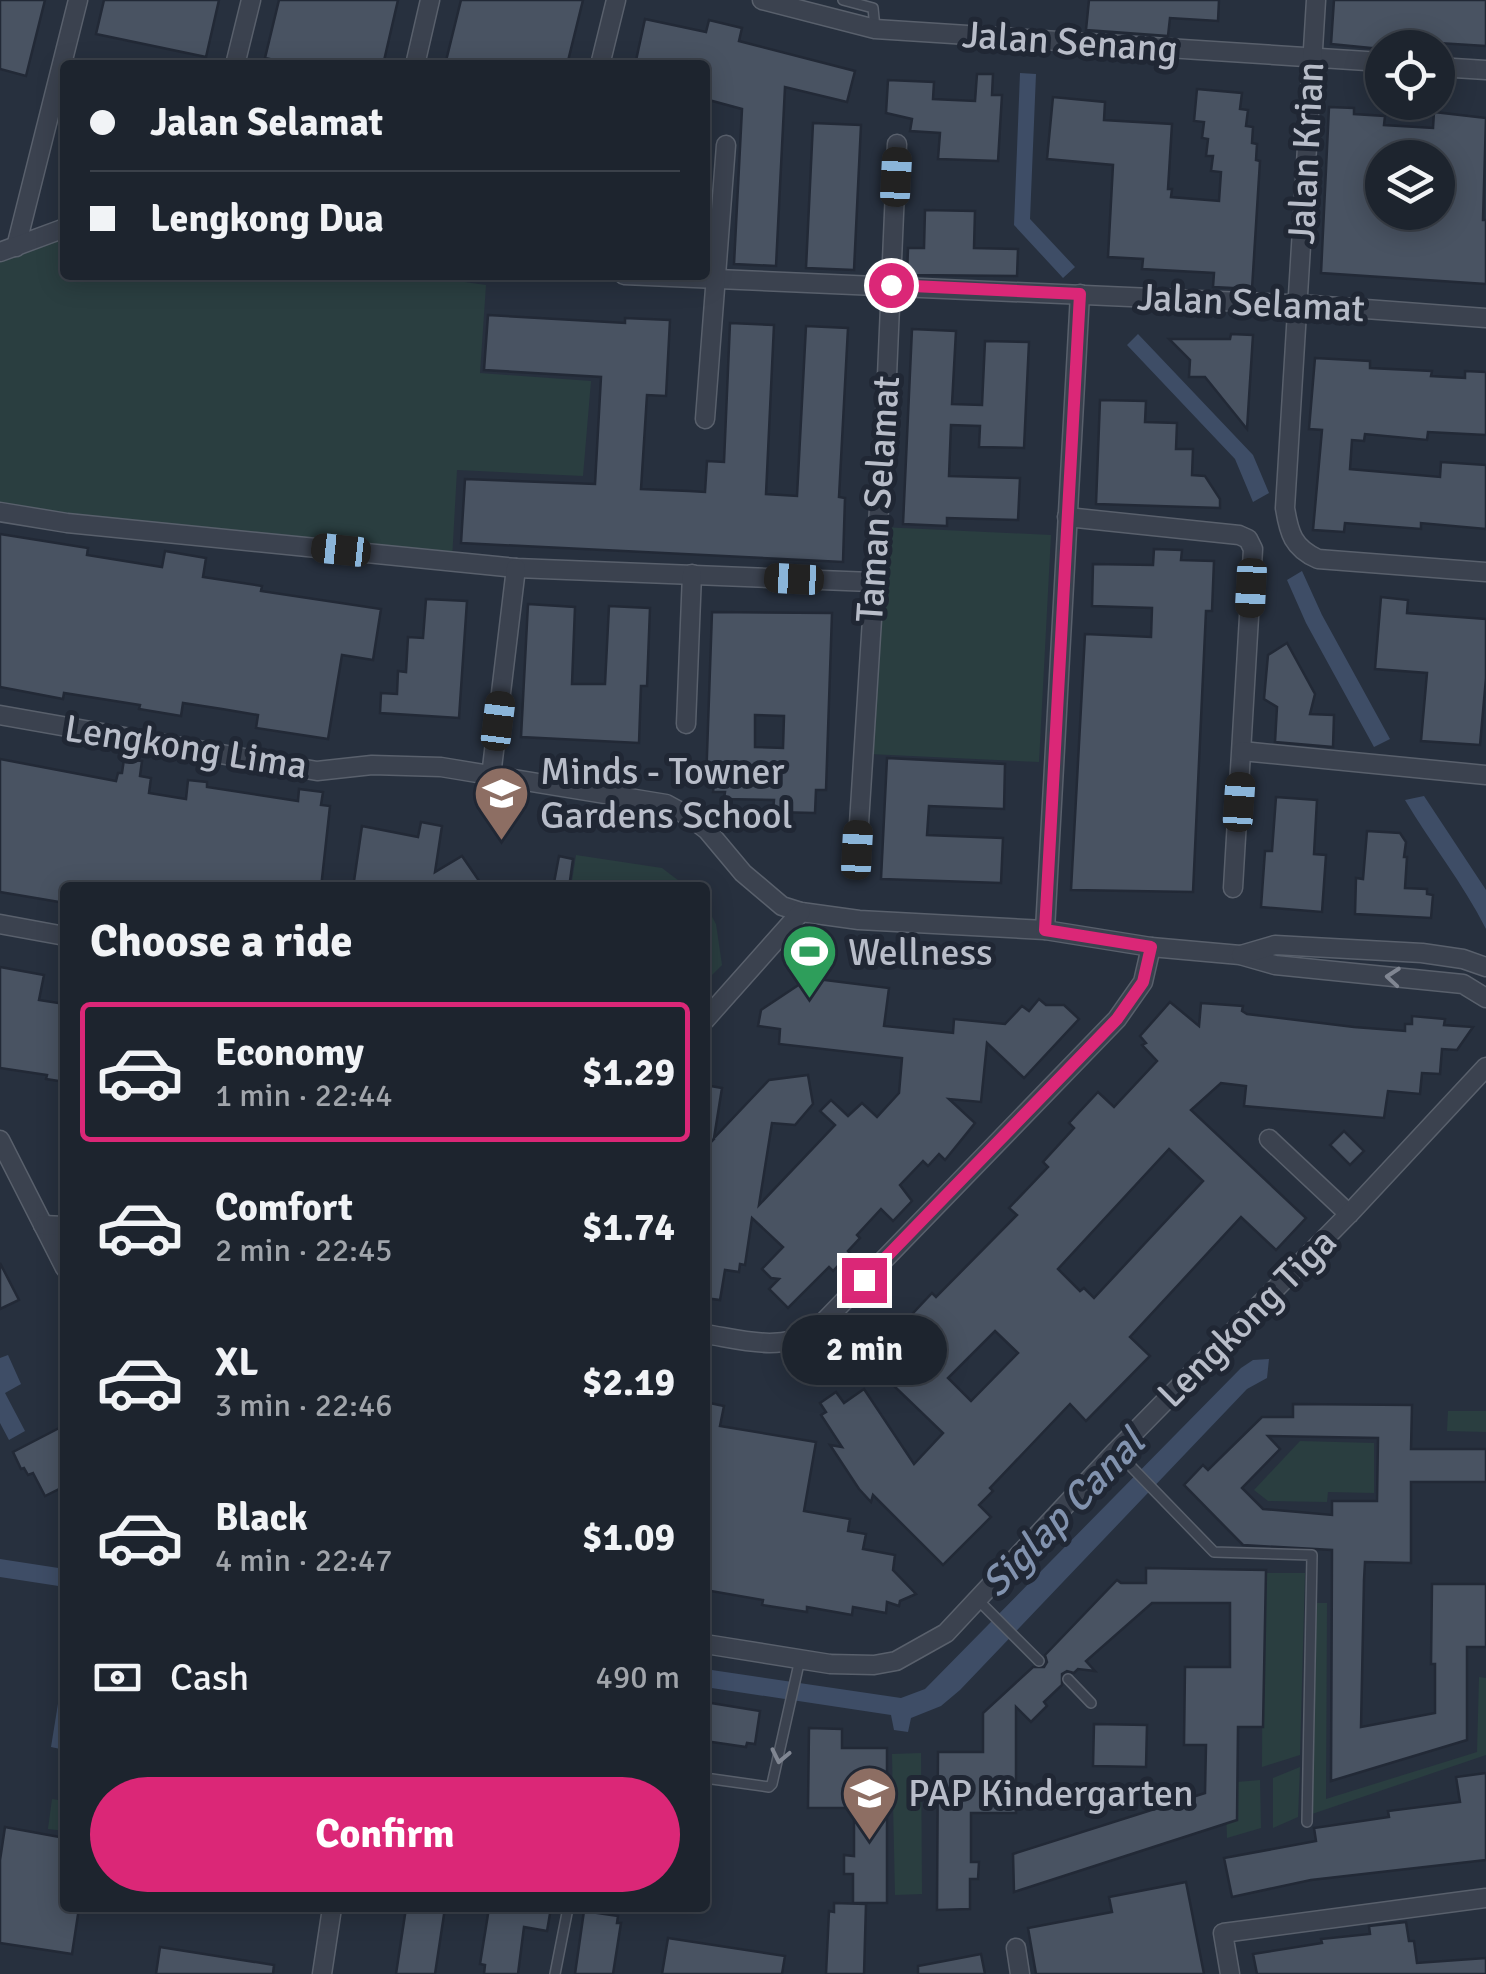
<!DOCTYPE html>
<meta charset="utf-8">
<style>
body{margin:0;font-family:Signika,sans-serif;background:#2a303a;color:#f1f3f6;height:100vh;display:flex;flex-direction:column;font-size:38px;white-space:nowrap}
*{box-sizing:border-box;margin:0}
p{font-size:32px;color:#a0a4aa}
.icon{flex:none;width:55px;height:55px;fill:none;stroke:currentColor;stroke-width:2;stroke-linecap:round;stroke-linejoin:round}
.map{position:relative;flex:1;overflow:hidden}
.side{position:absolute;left:60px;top:882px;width:650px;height:1030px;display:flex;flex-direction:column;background:#1d242e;border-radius:10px;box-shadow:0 5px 25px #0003,0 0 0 2px #3b414a}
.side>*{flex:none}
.top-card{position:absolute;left:60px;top:60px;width:650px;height:220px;border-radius:10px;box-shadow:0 5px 25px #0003,0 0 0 2px #3b414a;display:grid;align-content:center;height:220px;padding:0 30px;background:#1d242e}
.buttons{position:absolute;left:1365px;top:30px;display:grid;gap:20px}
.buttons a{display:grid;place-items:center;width:90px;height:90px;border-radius:50%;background:#1d242e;box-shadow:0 5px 25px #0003,0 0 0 2px #3b414a;font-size:50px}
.end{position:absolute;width:45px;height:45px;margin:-22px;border:12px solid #db2777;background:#fff;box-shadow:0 0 0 5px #fff}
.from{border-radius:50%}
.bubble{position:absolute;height:70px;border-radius:35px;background:#1d242e;box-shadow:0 5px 25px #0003,0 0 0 2px #3b414a;font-size:32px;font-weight:700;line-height:70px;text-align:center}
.car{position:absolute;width:30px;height:60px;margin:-30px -15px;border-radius:12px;box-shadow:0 0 8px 2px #0007;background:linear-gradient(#222 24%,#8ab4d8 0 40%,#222 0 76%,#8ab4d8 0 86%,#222 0)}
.top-card b{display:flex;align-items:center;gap:35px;height:95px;font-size:38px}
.top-card b+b{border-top:2px solid #3b414a}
.top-card i{width:25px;height:25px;background:#f1f3f6}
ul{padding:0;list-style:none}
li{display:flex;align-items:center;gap:30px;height:140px;margin:0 20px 15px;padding:0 10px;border:5px solid transparent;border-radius:10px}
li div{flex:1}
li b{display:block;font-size:38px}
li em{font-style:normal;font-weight:700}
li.active{border-color:#db2777}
li>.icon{width:90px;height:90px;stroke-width:1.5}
h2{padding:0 30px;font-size:45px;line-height:120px}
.pay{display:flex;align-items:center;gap:25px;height:110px;padding:0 30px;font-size:38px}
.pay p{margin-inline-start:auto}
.action{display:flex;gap:20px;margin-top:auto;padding:20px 30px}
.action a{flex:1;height:115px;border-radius:60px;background:#db2777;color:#fff;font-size:40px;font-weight:700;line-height:115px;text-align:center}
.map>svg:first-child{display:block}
</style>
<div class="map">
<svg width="1486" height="1974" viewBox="0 0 1486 1974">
<rect width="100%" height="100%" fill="#27303e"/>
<g fill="#2a3e40">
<path d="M65,236V275H414L486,285L480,373L591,381L583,476L457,470L452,560L376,556L0,506V260Z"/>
<path d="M881,527L1051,535L1039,762L869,754Z"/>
<path d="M576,855L662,868L687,887H571Z"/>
<path d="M705,904L716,924L722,965L705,982Z"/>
<path d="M1448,1411H1486V1432L1447,1431Z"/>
<path d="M1300,1441L1374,1443V1493L1328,1492L1327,1502L1268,1501L1254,1490Z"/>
<path d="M1263,1573H1305L1300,1755L1262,1767Z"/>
<path d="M1316,1603H1327L1326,1799L1477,1752L1479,1677L1486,1678V1755L1312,1814Z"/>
<path d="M921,1753L922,1894L895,1895L892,1754Z"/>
<path d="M1300,1767L1298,1817L1273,1828V1778Z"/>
<path d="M1260,1780L1261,1828L1227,1838L1225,1783Z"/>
<path d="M52,1799L65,1801V1831L48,1829Z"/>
</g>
<g fill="#3e4d66">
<path d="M1020,73L1036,74L1030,219L1075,267L1063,278L1014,225Z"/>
<path d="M1138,334L1253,455L1269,493L1253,502L1235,459L1127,345Z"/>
<path d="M1302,571L1322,615L1390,739L1374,747L1306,623L1287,580Z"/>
<path d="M1424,796L1486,890V929C1463,883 1431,844 1405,800Z"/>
<path d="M8,1355L21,1384L5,1393L25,1431L9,1440L0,1423V1358Z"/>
<path d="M1269,1359L1267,1378L1247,1389L960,1690L941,1706L911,1718L908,1732L894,1730L891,1715L705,1687V1669L901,1698L925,1689L1241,1368L1253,1360Z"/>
<path d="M0,1559L65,1569V1587L0,1577Z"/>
<path d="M62,1679L65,1680V1750L51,1747Z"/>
</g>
<g fill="#495362" stroke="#222936" stroke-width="2.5" fill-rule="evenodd">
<path d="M0,0H45L26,76L0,69Z"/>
<path d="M104,0H219L206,57L96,34Z"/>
<path d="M279,0H398L383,65H273L274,60L265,58Z"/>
<path d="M461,0H583L567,65H445Z"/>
<path d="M1089,0H1219L1218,21L1170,18L1168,36L1086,30Z"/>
<path d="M1334,0H1486V46L1423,42V48H1371L1331,44Z"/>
<path d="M645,19L706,32L709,20L742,28L739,41L855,71L847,102L785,87L776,266L734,264L742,109L705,99V65H635Z"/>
<path d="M977,74H993L992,95H1002L998,161L938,159L940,133L910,131L912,119L886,113L888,80L934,82L933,99L975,101Z"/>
<path d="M1197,89L1242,93L1240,109L1248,110L1246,126L1253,127L1252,143L1257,144L1256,160L1260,161L1252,289L1213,287L1214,273L1142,269L1143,259L1108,257L1113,165L1047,159L1053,97L1105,102L1104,120L1172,124L1168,189H1172L1171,197L1219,201L1221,172L1211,171L1213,156H1206L1208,139L1202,138L1204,122L1194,121Z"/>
<path d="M1329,107L1354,108V114L1385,116L1384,125L1433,128L1434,112L1486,118L1483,220H1486V284L1321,273ZM1382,158H1438V212H1378Z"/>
<path d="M813,123L861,125L854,270L806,268Z"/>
<path d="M925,210L975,211L974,248L1018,249L1017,276L907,275L908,248H924Z"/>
<path d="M488,315L625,323V318L670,320L666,396L647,395L641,489L689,491L705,492L707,461L724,462L730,323L774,325L766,494L797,496L806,326L848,328L839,497L845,498L843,562L461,543L465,479L595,484L601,377L484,370Z"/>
<path d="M912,329L956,331L952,404L982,405L985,341L1029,342L1024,448L979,447L980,426L951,425L949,476L1020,478L1018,520L947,518V526L903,524Z"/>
<path d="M1231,334L1253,335L1247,429L1205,377H1189L1190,360L1169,339H1230Z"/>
<path d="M1315,358L1370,361V368L1432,371L1431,376L1465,378V371L1486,372V435L1428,432L1427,440L1365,434L1364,441L1352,440L1350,469L1440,477L1441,462L1486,465V529L1421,523V529L1345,523L1344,532L1313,530L1322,430L1309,429Z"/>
<path d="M1100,400L1146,401L1145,422L1177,423L1176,449H1193L1192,475L1205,476L1220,499V508L1096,504Z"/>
<path d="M0,534L88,548L87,555L162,567L165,551L206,558L203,577L262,586L261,591L381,609L373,660L342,655L328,739L256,728L258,715L222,709L183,703L181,716L139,709L140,705L64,693L63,699L0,687Z"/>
<path d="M1154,549L1182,550L1181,560L1214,561L1212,611H1206L1193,892L1071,890L1085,634L1151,637L1152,608L1092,606L1093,564L1153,565Z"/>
<path d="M1381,597L1408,600L1407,613L1486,619V678L1480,745L1421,741L1427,673L1375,669Z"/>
<path d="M426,599L467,601L459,718L380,713L381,693L397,694L398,671L406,672L408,637L423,638Z"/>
<path d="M528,604L575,607L572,684H605L609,606L650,608L647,686H641L639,743L521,737Z"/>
<path d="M712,612L832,613L826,790H816L815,813L773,812L774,800L724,799L725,792H713L714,783H706ZM755,715L784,716L783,748L755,747Z"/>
<path d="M1287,643L1315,694L1310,714L1334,715L1333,747L1275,742L1277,707L1264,699L1268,655Z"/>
<path d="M887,758L1005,764L1004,809L929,806L927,835L1003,838L1001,883L881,879Z"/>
<path d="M0,759L116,781L118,773H122L124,759L142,761L140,776L151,778L149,793L186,799L188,780L207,782V787L298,801L299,789L323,792L321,805L330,806L321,888H65V903L0,892Z"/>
<path d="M1276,797L1317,800L1314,854L1326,855L1322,912L1261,907L1265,851H1272Z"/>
<path d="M421,822L442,826L435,872L462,856L484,888H353L362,826L418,837Z"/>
<path d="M1367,831L1400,833L1406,842L1404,857H1407L1405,888L1427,889V894L1433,895L1431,918L1355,914L1356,878L1363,879Z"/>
<path d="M559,856L573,859L569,888H553Z"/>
<path d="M0,967L44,975L39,1000L65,1004V1082L46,1079L47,1075L0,1068Z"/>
<path d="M809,978L889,988L884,1026L953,1033L954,1019L1005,1024L1022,1006L1029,1011L1039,999L1046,1005H1064L1079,1019L1024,1078L987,1043L981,1102L949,1099L975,1123L945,1160L939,1154L928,1166L923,1161L900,1185L912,1201L893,1221L881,1209L857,1235L860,1238L848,1251L850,1253L833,1271L829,1267L788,1308L769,1289L779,1279L771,1278L762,1269L783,1247L752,1218L745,1265L740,1264L739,1272L725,1270L720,1300L705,1298V1148L713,1140L705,1139V1085L722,1088L714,1138L769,1080L808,1075L813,1104L795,1125L772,1123L759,1205L835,1125L820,1111L831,1100L848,1116L862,1103L877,1117L899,1093L902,1058L779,1044L780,1029L758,1026L761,1010Z"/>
<path d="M1170,1002L1199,1026L1201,1003L1243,1006L1242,1011L1247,1014L1354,1027L1405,1031V1024H1412V1016L1445,1019L1444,1025L1473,1027L1457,1050L1442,1049L1440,1074L1422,1073L1420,1094L1388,1091L1384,1118L1244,1106L1246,1086L1221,1083L1191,1110L1306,1218L1276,1250L1241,1217L1130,1337L1150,1356L1086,1421L1070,1404L990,1488L993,1491L979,1505L991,1517L943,1565L873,1495L871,1502L859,1489L830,1445L842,1447L821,1415L826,1412L820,1403L836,1392L844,1403L864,1389L914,1464L943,1433L868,1361L932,1293L936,1297L1017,1215L1009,1208L1048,1167L1043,1162L1074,1128L1069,1123L1098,1092L1114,1107L1157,1061L1142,1045L1146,1043L1140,1036ZM1169,1149L1203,1181L1094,1298L1084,1288L1080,1291L1058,1269ZM995,1331L1018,1353L971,1401L948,1378Z"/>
<path d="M1344,1131L1364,1151L1350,1165L1330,1145Z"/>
<path d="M0,1263L19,1300L0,1309Z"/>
<path d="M705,1402L724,1406L720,1426L816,1442L804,1511L850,1519L848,1531L866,1534L863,1549L895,1555L893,1570L916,1594L900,1601L899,1606L887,1602L886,1613L853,1607L852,1615L807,1607V1612L762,1605L763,1600L705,1590Z"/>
<path d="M1293,1404L1412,1405L1411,1449H1486V1482H1411V1563L1365,1562L1364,1580L1361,1727L1435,1713V1664H1431L1432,1584H1486V1647H1467V1740L1331,1781L1332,1550L1243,1545L1184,1485L1203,1465L1208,1470L1262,1417H1293ZM1268,1436L1378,1438L1377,1501H1332V1515L1263,1509L1242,1488L1280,1449Z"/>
<path d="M65,1425V1486L45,1496L33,1473L28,1475L24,1468L21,1469L13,1452Z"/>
<path d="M1146,1568L1266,1570L1263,1727H1238L1237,1820L1014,1892L1013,1854L1205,1793L1206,1745H1184L1185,1667H1230V1603H1152L1086,1661L1095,1671L1078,1669L1074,1673L1067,1671L1062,1674V1685L1044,1702L1047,1706L1031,1722L1016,1707V1813H971V1862H979L978,1879H970V1909L937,1910L938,1752H983V1713L1033,1667H1044L1047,1662L1045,1655L1117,1580L1121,1583H1146Z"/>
<path d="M705,1702L760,1711L755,1744L747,1743L746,1747L705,1741Z"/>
<path d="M1094,1724L1147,1725L1146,1767L1093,1766Z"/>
<path d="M809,1728L842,1729V1748H887V1903H853V1874H844V1855L854,1856V1808H808Z"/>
<path d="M1486,1773V1860L1311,1880L1232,1897L1224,1858L1316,1841L1314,1828L1389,1817L1388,1811L1460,1802L1456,1777Z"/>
<path d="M5,1827L65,1838V1908H79L72,1954L0,1943V1860Z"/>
<path d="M1186,1882L1204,1974H1036L1028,1928L1112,1912L1109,1897Z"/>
<path d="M834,1903L866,1904L864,1974H826L829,1911L834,1912Z"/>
<path d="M406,1908H445L435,1974H396Z"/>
<path d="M489,1908H551L547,1931L524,1927L518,1974H484L485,1965L480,1964Z"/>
<path d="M584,1911L618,1916L617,1923H621L613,1974H575Z"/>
<path d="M1406,1922L1409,1941H1414L1417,1963L1486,1958V1974H1257L1253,1954L1322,1943L1321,1939L1370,1934L1369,1926Z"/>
<path d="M668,1938L785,1956L782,1974H662Z"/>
<path d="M160,1947L274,1965L273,1974H156Z"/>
<path d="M981,1954L985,1974H918V1966Z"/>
</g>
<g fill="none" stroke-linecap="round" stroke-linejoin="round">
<defs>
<g id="service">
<path d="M843,0L873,8L875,28"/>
<path d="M1116,1451L1214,1552L1312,1555L1307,1822"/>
<path d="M977,1599L1039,1661"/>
<path d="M1068,1679L1091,1703"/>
<path d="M705,1778L769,1787L772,1784L800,1659"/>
<path d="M555,1974L568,1908"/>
</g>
<g id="minor">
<path d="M762,0L875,29L1382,62"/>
<path d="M1316,0L1285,508C1289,533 1293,548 1318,559L1486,572"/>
<path d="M235,65L251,0"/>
<path d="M415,65L430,0"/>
<path d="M600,65L616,0"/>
<path d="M1438,67L1486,70"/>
<path d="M16,247L78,0"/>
<path d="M0,252L65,228"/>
<path d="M624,275L1312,305L1486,318"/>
<path d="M705,419L726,145"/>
<path d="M0,512L67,523L516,568L872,582"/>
<path d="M1067,517L1239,535L1248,539L1253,549L1233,888"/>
<path d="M0,715L317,771L372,765L441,767L666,804L690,817L707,830L743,873L782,906L801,912L859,920L1045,930L1151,947L1240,955L1275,965L1463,984L1486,998"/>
<path d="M686,724L692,574"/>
<path d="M1242,751L1486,775"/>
<path d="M491,776L516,568"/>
<path d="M857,855L886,399L897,144"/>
<path d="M0,924L65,936"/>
<path d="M1045,930L1080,294"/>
<path d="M1241,955L1275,945L1422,953L1463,959L1486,967"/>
<path d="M705,1020L801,912"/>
<path d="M1269,1139L1349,1214"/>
<path d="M0,1140L65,1268"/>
<path d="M43,1225L65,1226"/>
<path d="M705,1334C743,1340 780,1352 815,1331L1117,1019L1143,982L1151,947"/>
<path d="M705,1644L830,1664L874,1665L896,1661L946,1633L1116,1451L1349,1214L1486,1067"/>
<path d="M1016,1948L1020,1974"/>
<path d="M322,1974L332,1908"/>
<path d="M1230,1974L1223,1933L1486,1898"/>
</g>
</defs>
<use href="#service" stroke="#59606c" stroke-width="12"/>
<use href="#minor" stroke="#59606c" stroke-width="21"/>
<use href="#service" stroke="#3b424f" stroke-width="9"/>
<use href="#minor" stroke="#3b424f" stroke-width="18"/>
</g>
<defs><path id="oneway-chevron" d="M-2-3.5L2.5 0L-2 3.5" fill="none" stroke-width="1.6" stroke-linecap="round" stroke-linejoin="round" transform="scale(2.5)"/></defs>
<g stroke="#808692">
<use href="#oneway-chevron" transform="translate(1393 977) rotate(-175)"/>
<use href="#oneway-chevron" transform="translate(780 1756) rotate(102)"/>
</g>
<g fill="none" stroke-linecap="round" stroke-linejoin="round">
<path stroke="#db2777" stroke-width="12" d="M864,1280L1117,1019L1143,982L1151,947L1045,930L1080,294L891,285"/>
</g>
<defs>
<symbol id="school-pin" viewBox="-11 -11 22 30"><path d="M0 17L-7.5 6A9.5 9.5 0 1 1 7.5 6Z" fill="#8d6e63" stroke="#202734"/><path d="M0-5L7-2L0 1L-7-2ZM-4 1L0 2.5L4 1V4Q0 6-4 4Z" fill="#fff"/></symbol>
<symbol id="stadium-pin" viewBox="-11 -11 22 30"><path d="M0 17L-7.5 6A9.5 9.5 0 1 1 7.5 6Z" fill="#2e9e5b" stroke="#202734"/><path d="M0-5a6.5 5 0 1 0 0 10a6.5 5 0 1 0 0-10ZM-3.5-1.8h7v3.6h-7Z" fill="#fff"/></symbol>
</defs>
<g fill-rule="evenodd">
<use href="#school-pin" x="470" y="762" width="63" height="86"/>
<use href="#stadium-pin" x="778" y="920" width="63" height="86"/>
<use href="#school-pin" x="838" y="1762" width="63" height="86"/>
</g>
<g text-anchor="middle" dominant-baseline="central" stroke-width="10" stroke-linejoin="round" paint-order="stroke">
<g font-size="38" fill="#b8bdc9" stroke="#202734">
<text transform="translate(1070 42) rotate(4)">Jalan Senang</text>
<text transform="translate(1306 153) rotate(-87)">Jalan Krian</text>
<text transform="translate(1251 303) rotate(3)">Jalan Selamat</text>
<text transform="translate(878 499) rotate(-86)">Taman Selamat</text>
<text transform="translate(186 747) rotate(9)">Lengkong Lima</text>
<text transform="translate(1247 1318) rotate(-45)">Lengkong Tiga</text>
</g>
<g font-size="38" fill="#b8bdc9" stroke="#202734" text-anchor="start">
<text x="540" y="771">Minds - Towner<tspan x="540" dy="44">Gardens School</tspan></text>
<text x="848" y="952">Wellness</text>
<text x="908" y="1793">PAP Kindergarten</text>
</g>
<g font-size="40" font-style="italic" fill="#8192ae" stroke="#202734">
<text transform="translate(1063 1513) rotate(-46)">Siglap Canal</text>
</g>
</g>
</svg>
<div class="buttons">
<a><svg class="icon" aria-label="locate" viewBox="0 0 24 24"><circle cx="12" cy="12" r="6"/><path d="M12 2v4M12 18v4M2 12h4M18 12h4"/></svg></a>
<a><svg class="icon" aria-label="layers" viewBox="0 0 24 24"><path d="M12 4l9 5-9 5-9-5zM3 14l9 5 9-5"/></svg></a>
</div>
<i class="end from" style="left:891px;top:285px"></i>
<i class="end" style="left:864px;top:1280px"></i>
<div class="bubble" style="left:782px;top:1315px;width:165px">2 min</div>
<i class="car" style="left:896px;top:177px;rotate:3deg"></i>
<i class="car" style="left:341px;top:550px;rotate:276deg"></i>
<i class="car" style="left:794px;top:579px;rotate:273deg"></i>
<i class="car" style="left:1251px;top:588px;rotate:183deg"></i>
<i class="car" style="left:498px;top:721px;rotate:7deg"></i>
<i class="car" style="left:1239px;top:802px;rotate:4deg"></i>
<i class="car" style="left:857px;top:850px;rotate:3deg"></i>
<div class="top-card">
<b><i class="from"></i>Jalan Selamat</b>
<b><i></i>Lengkong Dua</b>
</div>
<section class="side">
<h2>Choose a ride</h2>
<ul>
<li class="active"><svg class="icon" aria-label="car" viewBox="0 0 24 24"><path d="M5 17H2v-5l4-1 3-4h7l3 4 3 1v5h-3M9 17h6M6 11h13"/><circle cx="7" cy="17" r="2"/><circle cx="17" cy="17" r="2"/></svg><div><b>Economy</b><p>1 min · 22:44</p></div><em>$1.29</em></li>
<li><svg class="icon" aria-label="car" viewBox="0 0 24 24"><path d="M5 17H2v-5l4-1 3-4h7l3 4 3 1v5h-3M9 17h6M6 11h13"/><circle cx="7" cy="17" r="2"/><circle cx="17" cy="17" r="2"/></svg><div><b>Comfort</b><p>2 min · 22:45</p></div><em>$1.74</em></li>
<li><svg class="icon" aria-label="car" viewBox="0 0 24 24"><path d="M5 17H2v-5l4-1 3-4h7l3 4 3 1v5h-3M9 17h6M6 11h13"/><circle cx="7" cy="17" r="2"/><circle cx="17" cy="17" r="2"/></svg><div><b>XL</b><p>3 min · 22:46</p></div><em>$2.19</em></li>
<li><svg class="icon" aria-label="car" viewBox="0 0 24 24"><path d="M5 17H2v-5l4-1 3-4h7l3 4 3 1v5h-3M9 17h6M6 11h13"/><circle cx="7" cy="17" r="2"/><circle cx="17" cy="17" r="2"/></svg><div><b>Black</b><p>4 min · 22:47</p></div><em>$1.09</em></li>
</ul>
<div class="pay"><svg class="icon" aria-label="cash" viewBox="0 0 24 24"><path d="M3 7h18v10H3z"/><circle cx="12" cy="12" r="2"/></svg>Cash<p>490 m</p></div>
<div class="action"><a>Confirm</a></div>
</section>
</div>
